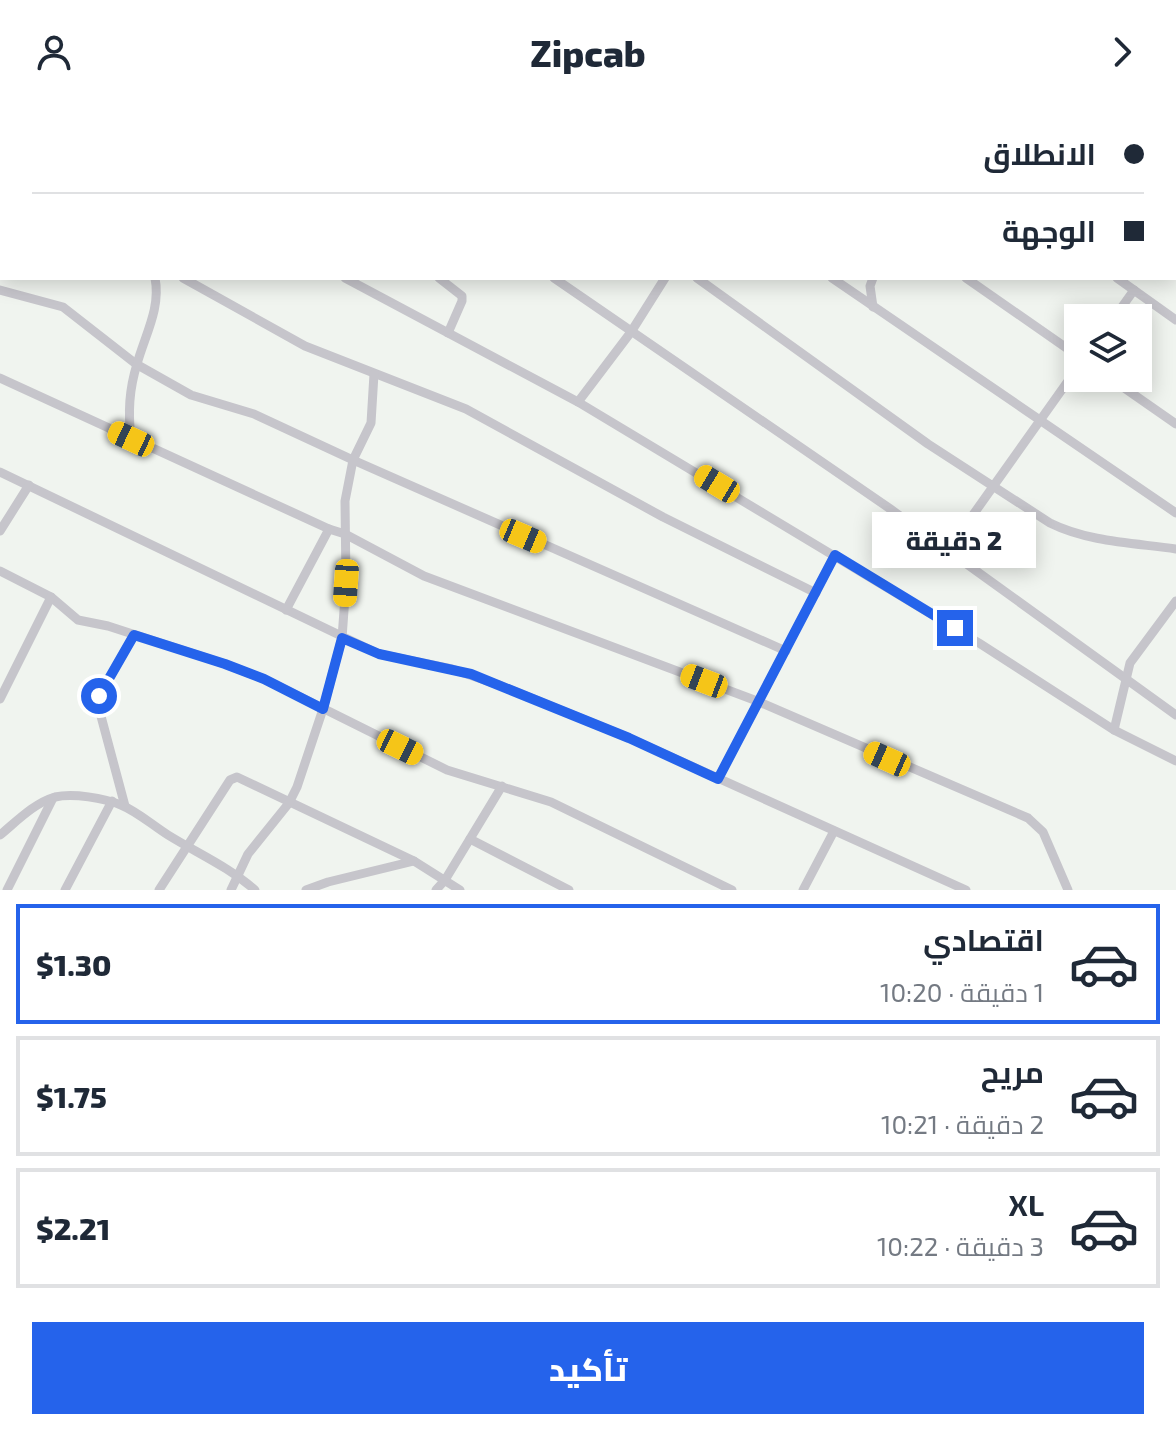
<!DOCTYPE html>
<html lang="ar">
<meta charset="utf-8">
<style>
body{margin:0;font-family:"Exo 2",Cairo,sans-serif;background:#f6f6f7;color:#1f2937;direction:rtl;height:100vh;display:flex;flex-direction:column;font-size:30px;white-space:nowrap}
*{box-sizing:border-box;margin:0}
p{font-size:26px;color:#747a83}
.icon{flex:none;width:44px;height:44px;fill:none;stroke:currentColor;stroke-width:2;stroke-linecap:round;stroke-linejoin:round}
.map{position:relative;height:786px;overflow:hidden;direction:ltr}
.drawer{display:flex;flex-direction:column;background:#fff;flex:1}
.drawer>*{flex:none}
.hud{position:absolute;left:0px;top:0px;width:1176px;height:176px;box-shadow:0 4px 20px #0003;direction:rtl;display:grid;align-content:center;height:176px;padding:0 32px;background:#fff}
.tools{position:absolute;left:1064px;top:200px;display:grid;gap:16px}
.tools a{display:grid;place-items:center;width:88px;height:88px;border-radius:0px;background:#fff;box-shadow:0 4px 20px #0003;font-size:40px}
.end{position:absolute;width:36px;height:36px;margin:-18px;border:10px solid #2563eb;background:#fff;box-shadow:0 0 0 4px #fff}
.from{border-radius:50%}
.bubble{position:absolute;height:56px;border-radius:0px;background:#fff;box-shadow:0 4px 20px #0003;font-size:26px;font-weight:800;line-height:56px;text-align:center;direction:rtl}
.car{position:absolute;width:24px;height:48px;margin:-24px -12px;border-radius:10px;box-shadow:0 0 6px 2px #0007;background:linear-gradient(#f5c518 24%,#345 0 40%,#f5c518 0 76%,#345 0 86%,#f5c518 0)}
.hud b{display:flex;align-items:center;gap:28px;height:76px;font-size:30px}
.hud b+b{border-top:2px solid #e0e1e3}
.hud i{width:20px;height:20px;background:#1f2937}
ul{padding:14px 0 0;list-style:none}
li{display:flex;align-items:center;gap:24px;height:120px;margin:0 16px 12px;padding:0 16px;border:4px solid #e0e1e3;border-radius:0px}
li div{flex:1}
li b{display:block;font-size:30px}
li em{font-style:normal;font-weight:800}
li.on{border-color:#2563eb}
li>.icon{width:72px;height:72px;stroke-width:1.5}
.button{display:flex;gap:16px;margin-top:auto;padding:16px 32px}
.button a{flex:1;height:92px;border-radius:0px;background:#2563eb;color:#fff;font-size:32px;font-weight:800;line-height:92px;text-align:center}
header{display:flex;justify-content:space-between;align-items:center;height:104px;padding:0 32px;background:#fff;font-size:36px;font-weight:800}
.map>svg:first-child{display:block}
</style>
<header><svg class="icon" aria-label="forward" viewBox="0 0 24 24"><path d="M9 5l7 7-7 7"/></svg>Zipcab<svg class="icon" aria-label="person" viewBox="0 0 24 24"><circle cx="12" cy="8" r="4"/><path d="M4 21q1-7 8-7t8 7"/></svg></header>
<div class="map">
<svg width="1176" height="786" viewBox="0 0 1176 786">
<rect width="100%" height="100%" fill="#f0f4ef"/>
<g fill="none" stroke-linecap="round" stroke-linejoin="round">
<g stroke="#c6c5cb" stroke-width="9">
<path d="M38,0L41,2"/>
<path d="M134,0V2"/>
<path d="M308,0L311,2"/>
<path d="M452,0L455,2"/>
<path d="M862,0L866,2"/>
<path d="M997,0L999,2"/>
<path d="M1143,0L1145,2"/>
<path d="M249,2L256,0"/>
<path d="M585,2V0"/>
<path d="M1076,2V0"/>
<path d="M1174,23L1176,24"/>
<path d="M0,62L2,60"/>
<path d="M1174,122L1176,123"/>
<path d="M183,174L305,242L466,305L663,413L816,489"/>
<path d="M345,174L578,298L979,539L1114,626L1176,657"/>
<path d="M439,174L462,192V197L448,229"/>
<path d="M554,174L889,404L1176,611"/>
<path d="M697,174L928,340L1050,419C1088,438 1135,439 1176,445"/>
<path d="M832,174L1176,409"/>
<path d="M966,174L1078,252"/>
<path d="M1117,174L1176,216"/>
<path d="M0,186L63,203L136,260L191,291L254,310L353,356L786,547"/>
<path d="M873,203L870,182L873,174"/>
<path d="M1114,214L1134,186"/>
<path d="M0,274L329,425L345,430L424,472L757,597L1028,714L1043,728L1068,786"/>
<path d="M1110,274L1176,320"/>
<path d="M578,298L631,228L665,174"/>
<path d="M131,335C128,308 129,286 137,260C145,231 161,204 155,174"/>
<path d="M0,368L379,550L452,565L499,581L629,634L966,786"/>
<path d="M0,427L29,381"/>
<path d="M948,446L1078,263"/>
<path d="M0,467L51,493L78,516L108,522L225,560L264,575L447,666L551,698L732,786"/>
<path d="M286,506L329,425"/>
<path d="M0,595L51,493"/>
<path d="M1114,626L1130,559L1176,497"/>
<path d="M718,675L835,451"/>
<path d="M125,702L98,601L99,592L134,531"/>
<path d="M0,731C16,718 34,699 55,693C73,689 104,694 121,701C138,708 152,721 168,731C197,749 229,763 255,786"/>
<path d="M470,735L569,786"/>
<path d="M7,786L53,694"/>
<path d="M65,786L112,697"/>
<path d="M159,786L230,676L237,673L414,757L460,786"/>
<path d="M231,786L248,750L289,699L297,683L323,605L342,534L346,479L345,397L353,356L371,319L374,270"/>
<path d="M306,786L328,778L414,757"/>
<path d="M436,786L445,776L502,682"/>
<path d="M803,786L834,727"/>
</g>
</g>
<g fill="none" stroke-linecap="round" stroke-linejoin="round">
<path stroke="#2563eb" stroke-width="10" d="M99,592L134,531L225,560L264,575L323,605L342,534L379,550L471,570L629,634L718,675L835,451L955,524"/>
</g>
</svg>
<div class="tools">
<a><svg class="icon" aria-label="layers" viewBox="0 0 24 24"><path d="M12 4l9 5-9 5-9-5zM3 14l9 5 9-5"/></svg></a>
</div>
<i class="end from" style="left:99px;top:592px"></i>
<i class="end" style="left:955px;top:524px"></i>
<div class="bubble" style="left:872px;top:408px;width:164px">2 دقيقة</div>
<i class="car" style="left:131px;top:335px;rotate:295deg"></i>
<i class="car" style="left:717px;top:380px;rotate:301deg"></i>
<i class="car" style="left:523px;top:432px;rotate:113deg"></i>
<i class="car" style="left:346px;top:479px;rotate:184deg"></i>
<i class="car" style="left:704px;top:577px;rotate:291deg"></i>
<i class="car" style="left:400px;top:643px;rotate:116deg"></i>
<i class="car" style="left:887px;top:655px;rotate:294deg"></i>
<div class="hud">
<b><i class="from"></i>الانطلاق</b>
<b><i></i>الوجهة</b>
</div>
</div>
<section class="drawer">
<ul>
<li class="on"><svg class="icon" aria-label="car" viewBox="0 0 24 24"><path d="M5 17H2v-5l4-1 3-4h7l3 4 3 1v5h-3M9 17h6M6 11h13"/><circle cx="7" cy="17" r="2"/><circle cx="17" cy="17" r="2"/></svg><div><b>اقتصادي</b><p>1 دقيقة · 10:20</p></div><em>$1.30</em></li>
<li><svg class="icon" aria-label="car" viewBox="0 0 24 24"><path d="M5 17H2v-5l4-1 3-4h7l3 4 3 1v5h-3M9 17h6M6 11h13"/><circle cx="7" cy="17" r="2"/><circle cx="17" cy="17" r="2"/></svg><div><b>مريح</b><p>2 دقيقة · 10:21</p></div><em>$1.75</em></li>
<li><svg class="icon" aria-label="car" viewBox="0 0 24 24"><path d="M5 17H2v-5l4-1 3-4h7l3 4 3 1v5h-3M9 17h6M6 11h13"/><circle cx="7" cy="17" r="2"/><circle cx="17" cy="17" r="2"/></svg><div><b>XL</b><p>3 دقيقة · 10:22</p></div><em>$2.21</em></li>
</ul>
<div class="button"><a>تأكيد</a></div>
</section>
